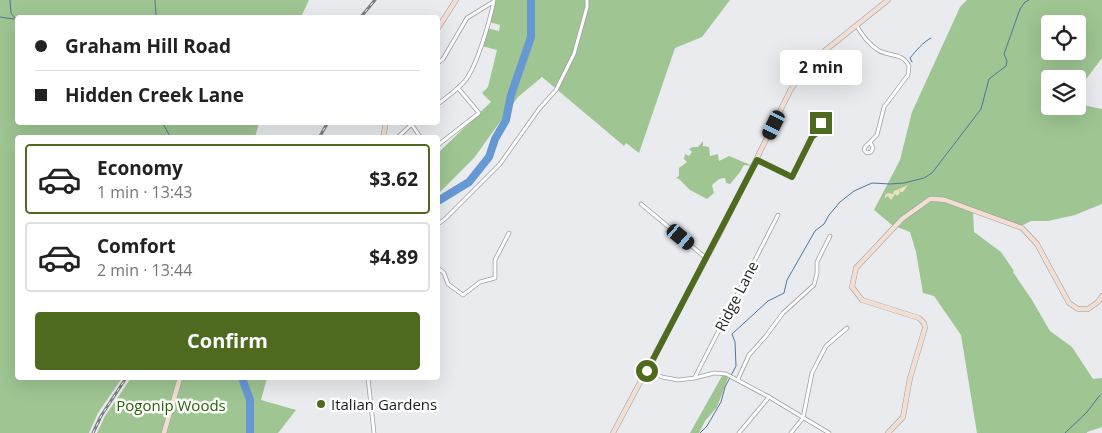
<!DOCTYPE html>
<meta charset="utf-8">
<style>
body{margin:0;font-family:"Open Sans",sans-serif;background:#f2f2f2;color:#222;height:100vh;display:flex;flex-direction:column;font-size:19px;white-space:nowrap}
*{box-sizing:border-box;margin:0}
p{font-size:16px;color:#767676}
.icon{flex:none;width:28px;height:28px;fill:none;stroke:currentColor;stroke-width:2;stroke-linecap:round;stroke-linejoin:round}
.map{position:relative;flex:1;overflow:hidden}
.sheet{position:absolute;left:15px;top:135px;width:425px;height:245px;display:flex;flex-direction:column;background:#fff;border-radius:5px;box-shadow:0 5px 20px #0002}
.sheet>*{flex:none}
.top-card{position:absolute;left:15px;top:15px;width:425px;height:110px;border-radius:5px;box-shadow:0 5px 20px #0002;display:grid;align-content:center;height:110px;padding:0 20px;background:#fff}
.controls{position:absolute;left:1041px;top:15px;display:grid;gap:10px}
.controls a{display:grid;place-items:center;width:45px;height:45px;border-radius:5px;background:#fff;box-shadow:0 5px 20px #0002;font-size:25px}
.end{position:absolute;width:22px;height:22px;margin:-11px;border:6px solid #4d6a1e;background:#fff;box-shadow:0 0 0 2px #fff}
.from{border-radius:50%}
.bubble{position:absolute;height:35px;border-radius:5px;background:#fff;box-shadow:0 5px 20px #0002;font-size:16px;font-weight:700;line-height:35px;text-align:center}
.car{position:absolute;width:15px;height:30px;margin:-15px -8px;border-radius:6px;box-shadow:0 0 4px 1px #0007;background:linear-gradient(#222 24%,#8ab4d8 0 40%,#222 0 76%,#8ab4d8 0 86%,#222 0)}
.top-card b{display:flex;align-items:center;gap:18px;height:48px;font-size:19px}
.top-card b+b{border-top:1px solid #e0e0e0}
.top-card i{width:12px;height:12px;background:#222}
ul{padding:9px 0 0;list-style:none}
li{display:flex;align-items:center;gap:15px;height:70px;margin:0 10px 8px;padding:0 10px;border:2px solid #e0e0e0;border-radius:5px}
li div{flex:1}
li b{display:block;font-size:19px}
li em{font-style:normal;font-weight:700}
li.selected{border-color:#4d6a1e}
li>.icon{width:45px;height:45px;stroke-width:1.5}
.action{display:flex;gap:10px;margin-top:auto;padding:10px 20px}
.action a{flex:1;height:58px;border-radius:5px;background:#4d6a1e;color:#fff;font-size:20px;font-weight:700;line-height:58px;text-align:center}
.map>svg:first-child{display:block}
</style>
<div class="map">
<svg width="1102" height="433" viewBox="0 0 1102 433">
<rect width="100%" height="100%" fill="#e9ebee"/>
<g fill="#9ec592" fill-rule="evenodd">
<path d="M0,0H309L301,17L18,18V122L259,123L255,137L18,138V378H122L98,413L89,433H0Z"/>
<path d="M494,0H730L702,37L675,48L639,153L626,143L624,146L542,77L518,97L474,158L438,194V153L491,102L482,93L488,87L497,50L482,46L486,28L499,31L500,25L489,22Z"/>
<path d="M967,0H1102V58L1078,90V79H1050V106H1078V104L1102,109V204L1075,215L1048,221H1031L1017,228L973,211L974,232L1001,252L1014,271L1013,272L1032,300L1050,331L1072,347L1093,379L1102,378V427L1087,432V433H977L961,335L934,296L923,293L916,252L910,232L892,225L874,210L900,160L912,112L956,16L960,7ZM1050,24H1078V51H1050Z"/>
<path d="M703,141V146L709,147L710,156L718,154L719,161L729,156L753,166L744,165L740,172L730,184L726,183L725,178L719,179L712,185L714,193L707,199L690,190L679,179L676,178L679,176V168L687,162L684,159L685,154L689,156L692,152L689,149L693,147H698Z"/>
<path d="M726,374L728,378L717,407L705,421L699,433H690L722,376Z"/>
<path d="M131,378H267L261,400L296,410L278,433H97L105,416Z"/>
</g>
<path fill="#ebe1bc" d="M908,185L903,192H900V190L899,191L900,193L897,196L895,194L891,200L888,196L885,198V195L888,193L893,194L894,191Z"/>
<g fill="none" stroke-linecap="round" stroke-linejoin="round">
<g stroke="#50749d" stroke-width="1">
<path d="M10,0L11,13L18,22"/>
<path d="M0,17L14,19"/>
<path d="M154,18L156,15L155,0"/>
<path d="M912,62L910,58C916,51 923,42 931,38"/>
<path d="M162,122L171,138"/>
<path d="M700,433L707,426L721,402L725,387L736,366L735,342L732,334L768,301L784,293L787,280L815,231L824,224L829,215L840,202L854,191L872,183L890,184L904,183L924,178L932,173L981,109L989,79L1006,66L1007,61L1004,54L1020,9L1025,2L1029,0"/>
<path d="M1065,433L1087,412L1100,395"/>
</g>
<g stroke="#6699d4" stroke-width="8">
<path d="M438,201L469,182L489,157L495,139L506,120L511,95L531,37V0"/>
<path d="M242,378L250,400V433"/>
</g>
<defs>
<g id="street">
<path d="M856,25C862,34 868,44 878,50C889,57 902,52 909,66L908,75L884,107L877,135L865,147L864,150L867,153L871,152L873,148L870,142"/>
<path d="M438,63L443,59L467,18L493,2"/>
<path d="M438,104C447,97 457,90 465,81C477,66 490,21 494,0"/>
<path d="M410,122L421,138"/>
<path d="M397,138L414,122"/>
<path d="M438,145L479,113L458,88"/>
<path d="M757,160L792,177L811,137L823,128L821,123"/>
<path d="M641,204L706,258"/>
<path d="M438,224L445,219L500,164L539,109L556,90L574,54L587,7V0"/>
<path d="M438,268L444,273L448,284L463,295L480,282L495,278V260L509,233"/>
<path d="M647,371L662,377L678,380L695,378L714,373L726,374L769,397L829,433"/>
<path d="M695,377L778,215"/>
<path d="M368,378L374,433"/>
<path d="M738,379L749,355L766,336L783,313L814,285L817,273V262L830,236"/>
<path d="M739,433L769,397"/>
<path d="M791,433L803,418L812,373L826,346L847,328"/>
</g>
<g id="secondary">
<path d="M438,28L456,0"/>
<path d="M383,138L386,122"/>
<path d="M164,433L180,378"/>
<path d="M613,433L722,229L790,91L804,70L817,57L888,0"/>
<path d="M888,433L903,417L910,378L925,328L924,323L919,318L862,300L852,287L856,268L902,219L930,199H936L945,200L1022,228L1037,244L1069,303L1078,309H1088L1098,302L1102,296"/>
</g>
</defs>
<use href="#street" stroke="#9c9fa2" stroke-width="4.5"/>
<use href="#secondary" stroke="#9c9fa2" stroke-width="5.5"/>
<use href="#street" stroke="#fff" stroke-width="3"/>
<use href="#secondary" stroke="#f3ded2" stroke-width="4.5"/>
<defs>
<g id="rail">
<path d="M360,18L375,0"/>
<path d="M319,138L328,122"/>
<path d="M93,433L101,416L126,378"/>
</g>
</defs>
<use href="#rail" stroke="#7b7c7e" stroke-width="3"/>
<use href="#rail" stroke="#fff" stroke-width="1" stroke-dasharray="4" stroke-linecap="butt"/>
</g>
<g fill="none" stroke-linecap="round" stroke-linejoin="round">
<path stroke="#4d6a1e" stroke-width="6" d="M647,371L757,160L792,177L812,137L823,128L821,123"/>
</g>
<circle fill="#4d6a1e" stroke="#fff" stroke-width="2" cx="321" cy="404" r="5"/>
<g text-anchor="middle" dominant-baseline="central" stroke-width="5" stroke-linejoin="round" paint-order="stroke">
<g font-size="15" fill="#1c1d1e" stroke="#fff">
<text transform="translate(736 296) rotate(-63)">Ridge Lane</text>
</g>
<g font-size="15" fill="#1c1d1e" stroke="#fff" text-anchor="start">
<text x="331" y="404">Italian Gardens</text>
</g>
<g font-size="15" fill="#246203" stroke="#fff">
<text x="171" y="405">Pogonip Woods</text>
</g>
</g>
</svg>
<div class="controls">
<a><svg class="icon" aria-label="locate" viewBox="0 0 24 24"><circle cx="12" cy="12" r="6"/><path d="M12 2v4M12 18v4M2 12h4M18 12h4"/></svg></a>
<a><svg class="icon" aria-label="layers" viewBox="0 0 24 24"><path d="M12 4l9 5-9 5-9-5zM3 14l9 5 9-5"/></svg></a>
</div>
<i class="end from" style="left:647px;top:371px"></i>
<i class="end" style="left:821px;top:123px"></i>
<div class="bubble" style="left:780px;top:50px;width:82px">2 min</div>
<i class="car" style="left:774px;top:125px;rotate:206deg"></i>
<i class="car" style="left:681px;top:237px;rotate:130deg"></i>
<div class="top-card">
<b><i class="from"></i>Graham Hill Road</b>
<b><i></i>Hidden Creek Lane</b>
</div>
<section class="sheet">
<ul>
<li class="selected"><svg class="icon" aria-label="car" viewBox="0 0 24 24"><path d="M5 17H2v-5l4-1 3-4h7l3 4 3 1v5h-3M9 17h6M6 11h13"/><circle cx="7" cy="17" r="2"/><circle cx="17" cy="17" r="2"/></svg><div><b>Economy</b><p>1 min · 13:43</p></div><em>$3.62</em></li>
<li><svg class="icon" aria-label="car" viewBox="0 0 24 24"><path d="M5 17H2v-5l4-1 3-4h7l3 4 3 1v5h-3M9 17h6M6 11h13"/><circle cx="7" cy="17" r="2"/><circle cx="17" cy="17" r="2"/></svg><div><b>Comfort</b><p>2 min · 13:44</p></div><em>$4.89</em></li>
</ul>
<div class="action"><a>Confirm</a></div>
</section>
</div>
